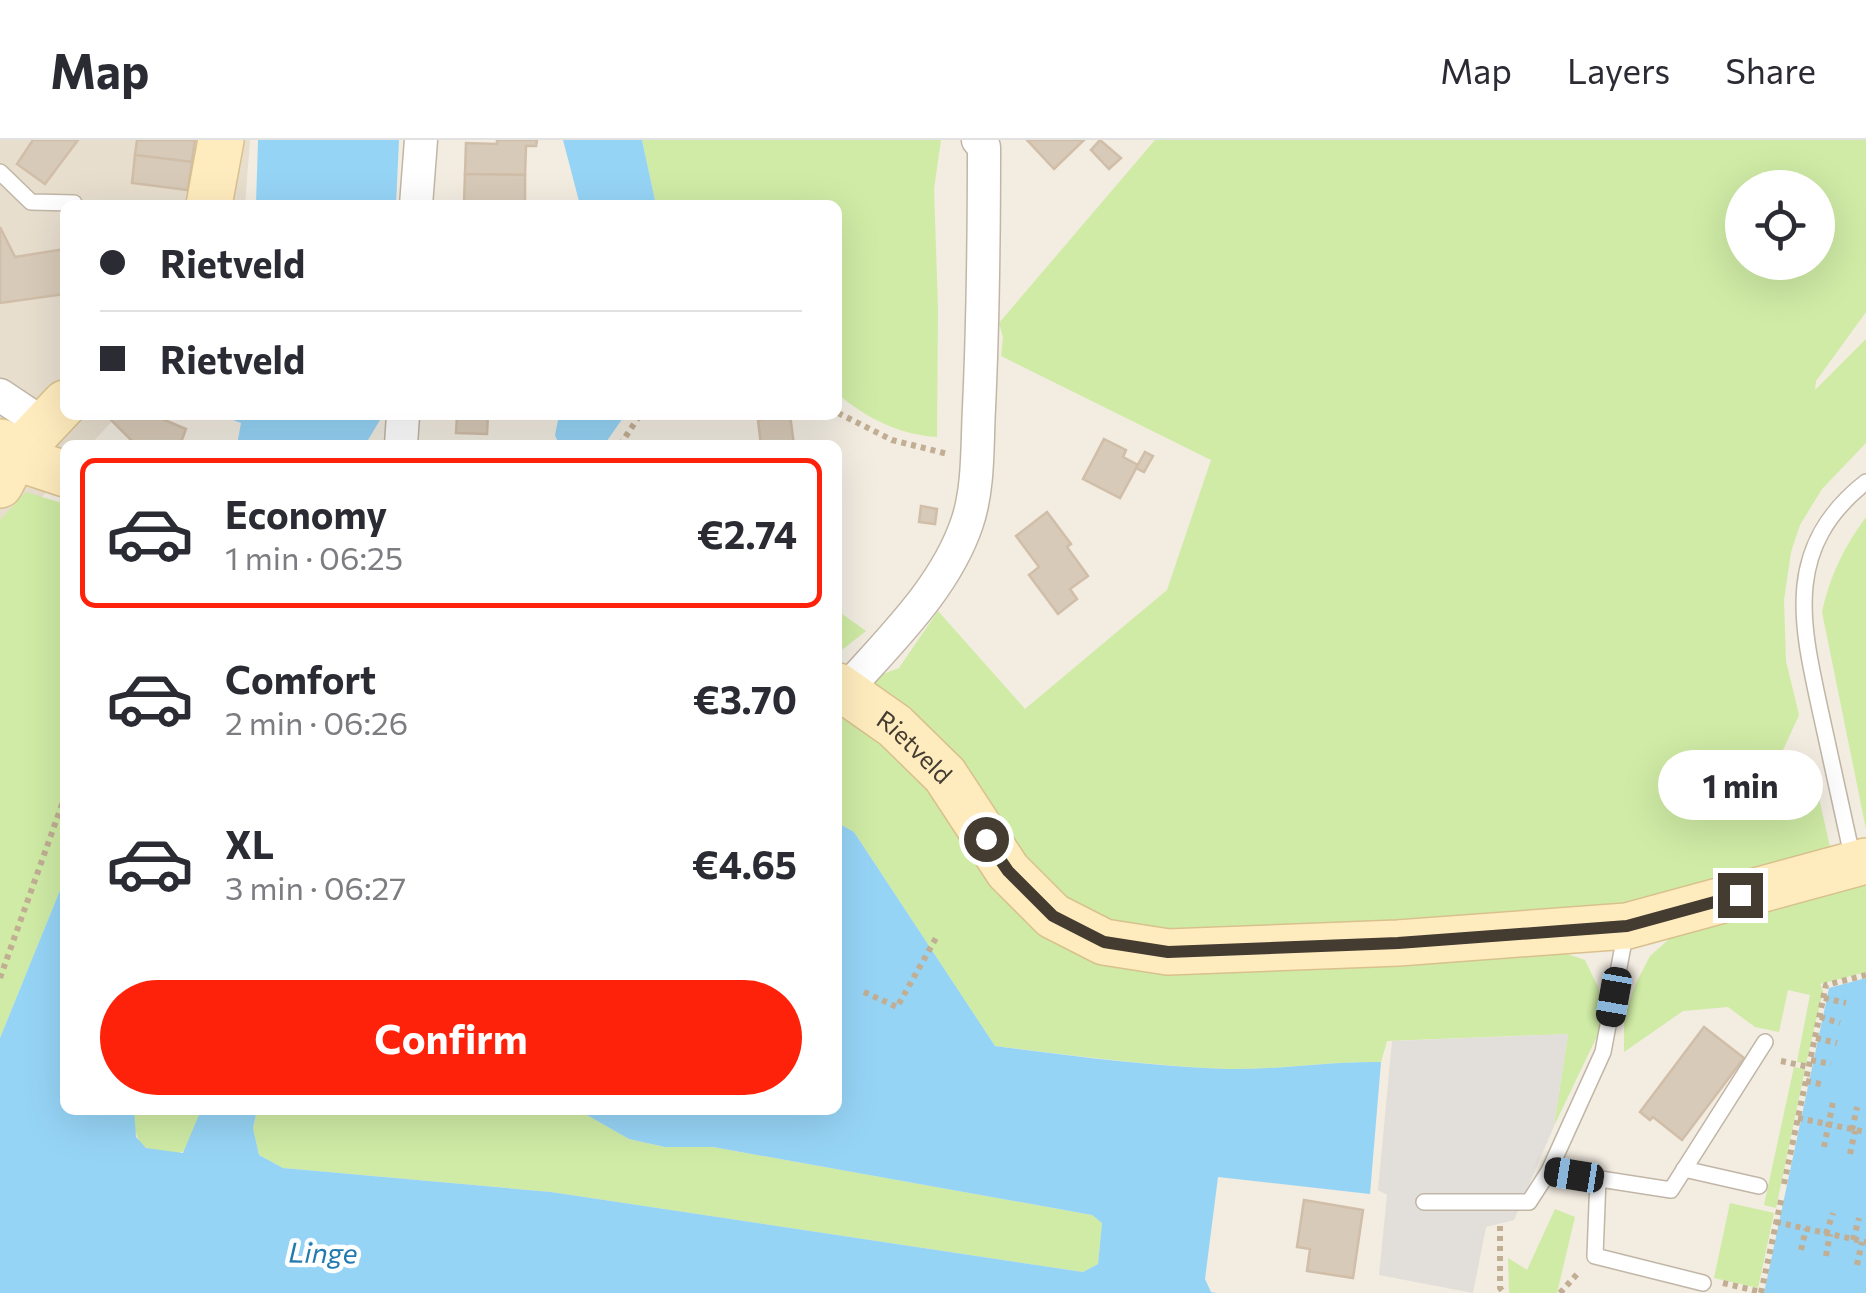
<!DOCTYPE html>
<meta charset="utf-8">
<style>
body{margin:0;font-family:Commissioner,sans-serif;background:#f2f2f3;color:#2b2b33;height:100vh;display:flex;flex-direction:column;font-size:38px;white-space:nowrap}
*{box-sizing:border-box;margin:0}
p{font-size:32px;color:#7c7c81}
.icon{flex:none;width:55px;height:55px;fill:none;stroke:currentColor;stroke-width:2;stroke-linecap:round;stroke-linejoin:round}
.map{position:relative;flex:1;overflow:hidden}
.drawer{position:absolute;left:60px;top:300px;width:782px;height:675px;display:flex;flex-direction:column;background:#fff;border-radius:15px;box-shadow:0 10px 40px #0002}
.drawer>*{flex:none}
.hud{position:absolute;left:60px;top:60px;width:782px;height:220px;border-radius:15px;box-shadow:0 10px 40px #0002;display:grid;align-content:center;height:220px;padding:0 40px;background:#fff}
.buttons{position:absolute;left:1725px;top:30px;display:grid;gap:20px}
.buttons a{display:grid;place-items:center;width:110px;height:110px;border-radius:50%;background:#fff;box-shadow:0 10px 40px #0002;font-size:50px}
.end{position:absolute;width:45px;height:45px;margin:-22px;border:12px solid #443b31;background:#fff;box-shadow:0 0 0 5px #fff}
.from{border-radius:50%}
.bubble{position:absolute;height:70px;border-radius:35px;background:#fff;box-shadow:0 10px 40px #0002;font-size:32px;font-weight:700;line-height:70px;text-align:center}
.car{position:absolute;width:30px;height:60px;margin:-30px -15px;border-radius:12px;box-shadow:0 0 8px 2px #0007;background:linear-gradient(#222 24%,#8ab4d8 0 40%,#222 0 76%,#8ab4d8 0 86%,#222 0)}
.hud b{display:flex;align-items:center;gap:35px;height:95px;font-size:38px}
.hud b+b{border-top:2px solid #e1e1e2}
.hud i{width:25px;height:25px;background:#2b2b33}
ul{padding:18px 0 0;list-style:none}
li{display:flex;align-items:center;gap:30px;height:150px;margin:0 20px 15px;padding:0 20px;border:5px solid transparent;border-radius:15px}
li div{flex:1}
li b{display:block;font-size:38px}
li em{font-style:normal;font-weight:700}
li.selected{border-color:#ff220b}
li>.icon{width:90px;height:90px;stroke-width:1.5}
.cta{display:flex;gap:20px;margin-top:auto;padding:20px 40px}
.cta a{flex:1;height:115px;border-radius:60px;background:#ff220b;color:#fff;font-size:40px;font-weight:700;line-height:115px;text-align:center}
header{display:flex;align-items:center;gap:60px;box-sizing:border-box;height:140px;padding:0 50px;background:#fff;border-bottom:2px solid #e1e1e2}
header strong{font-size:48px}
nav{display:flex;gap:55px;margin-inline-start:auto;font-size:35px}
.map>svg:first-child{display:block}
</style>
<header>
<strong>Map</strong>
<nav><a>Map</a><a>Layers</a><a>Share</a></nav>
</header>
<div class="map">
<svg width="1866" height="1153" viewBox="0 0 1866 1153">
<rect width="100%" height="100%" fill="#f2ece1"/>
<path fill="#e7dece" d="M0,0H250L245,65H65V275H118L90,305H65V332L0,402Z"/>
<g fill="#cfeba5" fill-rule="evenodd">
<path d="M642,0H941L934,49L938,168L937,297C900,295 866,278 838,254V65H656Z"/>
<path d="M1155,0H1866V172L1816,241L1815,250L1866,199V303L1822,349L1800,385L1791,412L1784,460L1786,521L1799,575L1752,678L1819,658L1830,707L1596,770L1185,794L1102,787L1061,762L862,542L899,528L938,471L1025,569L1167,450L1211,320L1001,216L1003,197L999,183ZM1742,48H1818V122H1742Z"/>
<path d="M26,352L65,364V738L0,898V380Z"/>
<path d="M1866,377V689L1822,472C1830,435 1844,407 1866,377Z"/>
<path d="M838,471L866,491L838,513Z"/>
<path d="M838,570L877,595L932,650L1039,791L1561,812L1585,820L1599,849V892L1554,986L1568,894L1387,901L1381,922C1329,921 1278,930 1226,929C1149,926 1072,915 995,906L854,692L838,683Z"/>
<path d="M1866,737V832L1820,844L1823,851L1806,924L1797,922L1810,855L1788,850L1779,892L1755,887L1728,867L1683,871L1624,912V877L1635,845L1650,816L1683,787Z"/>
<path d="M1794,927L1805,929L1776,1068L1764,1065Z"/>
<path d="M134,970H201L186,1010C174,1017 154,1012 141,1005L133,986Z"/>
<path d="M257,970H578L629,999L665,1007H713L1092,1075L1102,1083L1098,1124L1083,1132L551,1052L283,1028L259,1015L253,988Z"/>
<path d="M1730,1063L1774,1073L1758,1148L1714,1138Z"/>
<path d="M1555,1069L1575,1077L1557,1153H1509L1508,1118L1527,1130Z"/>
</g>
<path fill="#e2deda" d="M1568,894L1554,986L1514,1080L1486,1087L1473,1153L1379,1135L1387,1055L1378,1050L1392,901Z"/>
<g fill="#96d4f6">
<path d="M258,0H399L396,65H256Z"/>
<path d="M563,0H642L656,65H580Z"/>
<path d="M234,275H383L365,305H237L241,283L233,280Z"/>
<path d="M559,275H625L604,305H559L555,295Z"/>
<path d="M838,683L854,692L995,906C1072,916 1149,926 1226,929C1278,930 1329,921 1381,922L1370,1054L1218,1037L1205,1139L1211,1152L1216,1153H0V898L65,738V970H134L136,997L146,1008L183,1013L201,970H257L253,988L259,1015L283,1028L551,1052L1083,1132L1098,1124L1102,1083L1092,1075L713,1007H665L629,999L578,970H838Z"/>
<path d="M1866,838V1153H1764L1829,848Z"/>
</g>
<g fill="#d8cab8" stroke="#d0bea8" stroke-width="2.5">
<path d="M33,0H78L45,44L17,24Z"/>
<path d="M137,0H195L192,22L135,15Z"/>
<path d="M497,0H537L536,6H526L525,35L465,34L466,3L497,4Z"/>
<path d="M1027,0H1084L1054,29Z"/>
<path d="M1100,0L1121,18L1109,29L1091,10Z"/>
<path d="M135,15L192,22L188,50L132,43Z"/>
<path d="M465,34L525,35V65L464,64Z"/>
<path d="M0,87L15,117L65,109V154L0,163Z"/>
<path d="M106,275H153L186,289L180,305H136Z"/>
<path d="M457,275H488L487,294L456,293Z"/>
<path d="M790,275L794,305H761L758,280Z"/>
<path d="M1104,299L1126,310L1123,317L1138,325L1120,358L1083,339Z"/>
<path d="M1145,312L1153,316L1144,332L1136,328Z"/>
<path d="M921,366L937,369L935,384L919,382Z"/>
<path d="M1047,372L1071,404L1067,407L1088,436L1070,449L1077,459L1058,474L1029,435L1039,427L1016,396Z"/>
<path d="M1704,887L1744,918L1682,1000L1653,977L1650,980L1640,972Z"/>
<path d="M1304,1060L1363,1070L1353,1138L1307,1131L1310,1109L1297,1107Z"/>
</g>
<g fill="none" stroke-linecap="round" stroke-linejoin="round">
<defs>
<g id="lane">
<path d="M0,32L31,62L74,63"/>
<path d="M1853,720C1843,674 1833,629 1823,583C1803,490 1779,410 1866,342"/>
<path d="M1684,1029L1759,1046"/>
<path d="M1549,1031L1671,1050L1765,902"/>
<path d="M1598,1038L1595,1116L1703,1143"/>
<path d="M1424,1062H1529L1549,1031L1603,912L1626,790"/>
</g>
<g id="street">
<path d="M416,65L421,0"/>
<path d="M0,255L27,273"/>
<path d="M401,305L403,275"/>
<path d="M846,550C891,499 945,448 967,383C979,348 977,305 979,268C983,181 984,94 984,7L978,0"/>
</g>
<g id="secondary">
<path d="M209,65L221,0"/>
<path d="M1,302L32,323L65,334"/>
<path d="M0,345L16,315L65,263"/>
<path id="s1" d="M838,546L895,586L945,635L1008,731L1053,776L1104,802L1168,812L1398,803L1627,786L1866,721"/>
</g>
</defs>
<use href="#lane" stroke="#c1b6a6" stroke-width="18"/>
<use href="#street" stroke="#c1b6a6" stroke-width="35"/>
<use href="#secondary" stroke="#d9c18e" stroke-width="48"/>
<g stroke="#c1ae93" stroke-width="6" stroke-dasharray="5 5" stroke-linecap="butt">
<path d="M838,273L892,300L948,314"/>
<path d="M620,305L640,275"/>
<path d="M0,838L65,656"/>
<path d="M864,852L897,867L936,798"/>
<path d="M1824,858L1846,863"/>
<path d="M1820,877L1840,883"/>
<path d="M1816,898L1837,903"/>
<path d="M1811,920L1831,924"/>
<path d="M1781,921L1809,927"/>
<path d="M1806,941L1825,945"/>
<path d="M1798,978L1866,992"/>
<path d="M1852,990L1857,967"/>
<path d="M1824,1007L1833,962"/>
<path d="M1850,1014L1855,991"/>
<path d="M1784,1044L1826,845L1866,835"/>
<path d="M1776,1082L1866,1102"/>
<path d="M1500,1086V1148L1504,1153"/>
<path d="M1826,1094L1833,1073"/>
<path d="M1853,1100L1859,1078"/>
<path d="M1801,1110L1806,1089"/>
<path d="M1826,1116L1830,1094"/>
<path d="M1857,1125L1862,1102"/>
<path d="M1723,1143L1761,1152"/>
<path d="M1560,1153L1579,1132"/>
<path d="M1761,1153L1782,1056"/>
</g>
<use href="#lane" stroke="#fff" stroke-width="15"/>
<use href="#street" stroke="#fff" stroke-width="32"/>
<use href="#secondary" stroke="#ffecbe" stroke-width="45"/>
</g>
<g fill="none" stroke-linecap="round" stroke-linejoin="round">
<path stroke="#443b31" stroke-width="12" d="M986,699L1008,731L1053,776L1104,802L1168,812L1398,803L1627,786L1740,755"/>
</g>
<g text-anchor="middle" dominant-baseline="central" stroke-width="9" stroke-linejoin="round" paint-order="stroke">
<g font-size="25" fill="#443b31" stroke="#fff">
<text stroke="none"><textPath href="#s1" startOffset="98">Rietveld</textPath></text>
</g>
<g font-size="28" font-style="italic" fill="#227baf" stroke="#fff">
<text transform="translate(323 1112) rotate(1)">Linge</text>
</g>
</g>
</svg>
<div class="buttons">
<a><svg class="icon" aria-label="locate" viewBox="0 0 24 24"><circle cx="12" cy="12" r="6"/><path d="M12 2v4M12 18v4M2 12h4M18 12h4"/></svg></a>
</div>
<i class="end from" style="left:986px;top:699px"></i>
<i class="end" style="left:1740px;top:755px"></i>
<div class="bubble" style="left:1658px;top:610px;width:165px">1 min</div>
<i class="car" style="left:1614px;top:857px;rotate:190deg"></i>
<i class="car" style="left:1574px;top:1035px;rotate:279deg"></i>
<div class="hud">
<b><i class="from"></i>Rietveld</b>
<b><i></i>Rietveld</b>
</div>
<section class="drawer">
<ul>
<li class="selected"><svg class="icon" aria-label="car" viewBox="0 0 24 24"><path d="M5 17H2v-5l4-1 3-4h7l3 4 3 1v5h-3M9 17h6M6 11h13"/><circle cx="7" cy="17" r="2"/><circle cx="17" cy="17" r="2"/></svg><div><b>Economy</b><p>1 min · 06:25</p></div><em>€2.74</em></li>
<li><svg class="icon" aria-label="car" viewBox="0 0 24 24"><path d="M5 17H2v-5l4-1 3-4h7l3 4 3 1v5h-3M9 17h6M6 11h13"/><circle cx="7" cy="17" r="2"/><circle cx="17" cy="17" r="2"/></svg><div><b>Comfort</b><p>2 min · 06:26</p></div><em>€3.70</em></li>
<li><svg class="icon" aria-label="car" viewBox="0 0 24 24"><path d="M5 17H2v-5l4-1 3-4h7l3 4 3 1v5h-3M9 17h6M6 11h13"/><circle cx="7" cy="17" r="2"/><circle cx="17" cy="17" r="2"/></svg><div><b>XL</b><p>3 min · 06:27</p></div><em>€4.65</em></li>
</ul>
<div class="cta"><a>Confirm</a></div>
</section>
</div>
